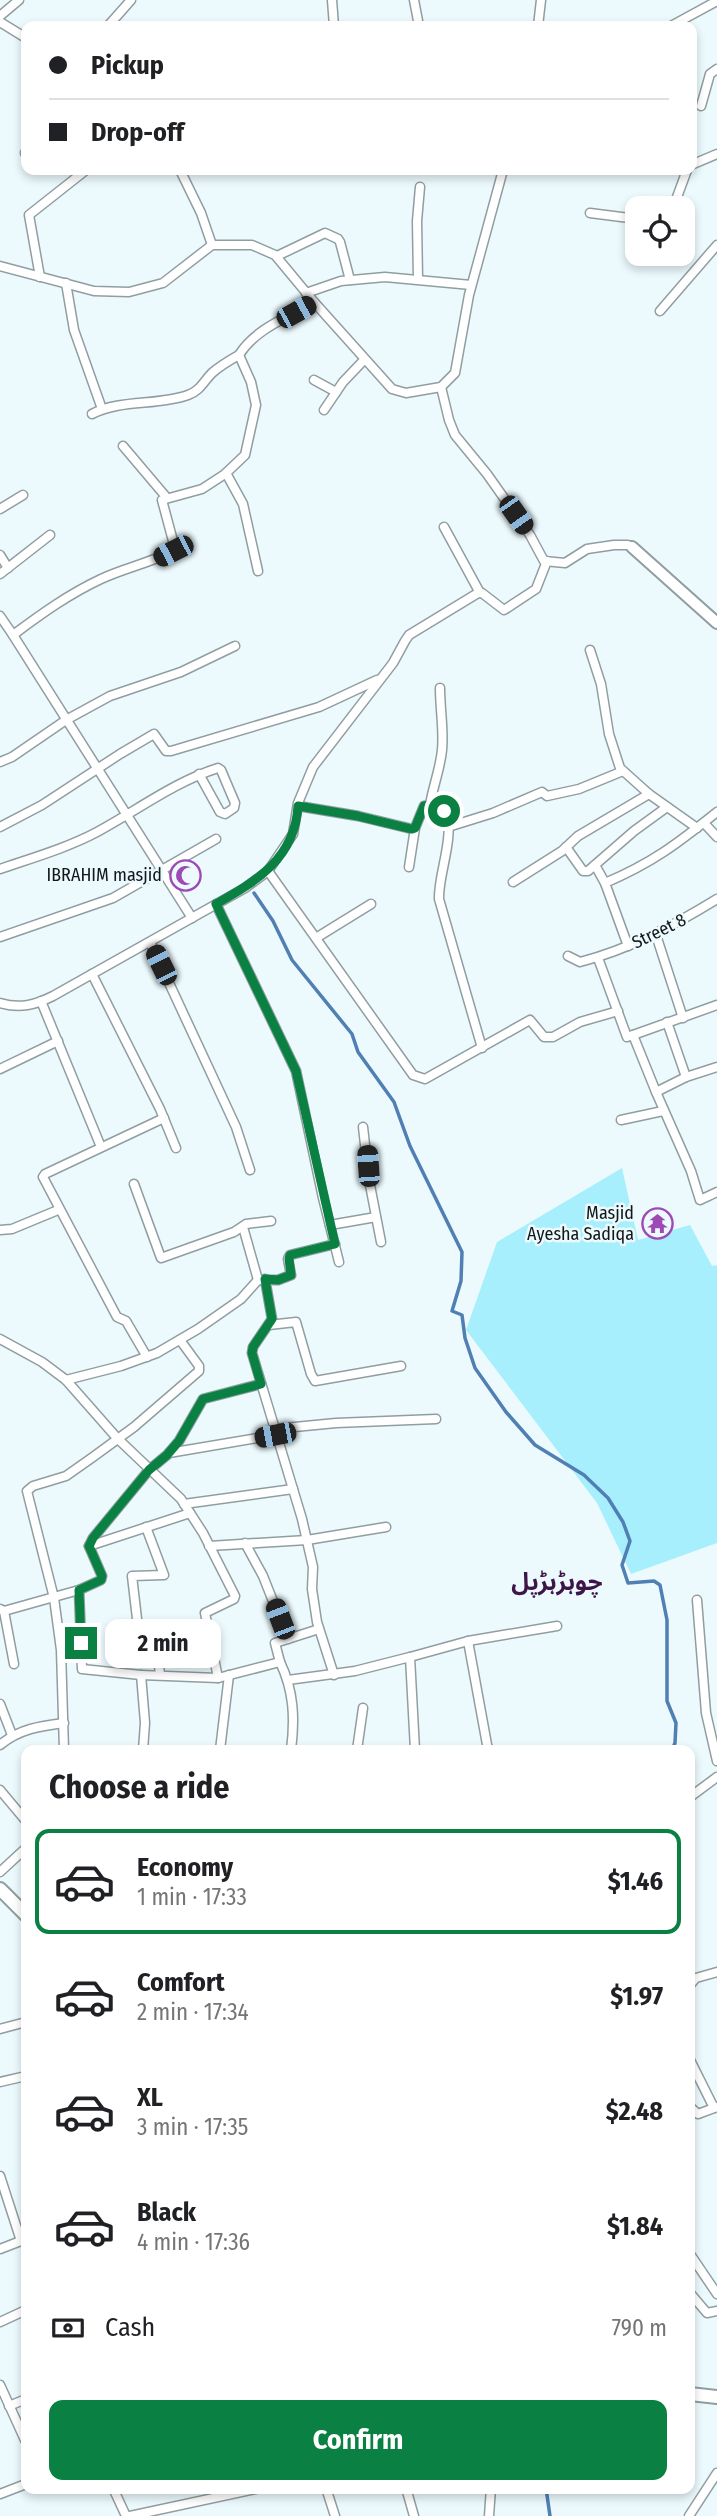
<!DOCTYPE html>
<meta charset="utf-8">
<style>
body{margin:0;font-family:"Fira Sans Condensed","Noto Sans Arabic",sans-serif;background:#f2f2f2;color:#202124;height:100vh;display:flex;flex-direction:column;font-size:26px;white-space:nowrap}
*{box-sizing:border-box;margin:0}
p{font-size:23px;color:#757577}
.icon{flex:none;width:38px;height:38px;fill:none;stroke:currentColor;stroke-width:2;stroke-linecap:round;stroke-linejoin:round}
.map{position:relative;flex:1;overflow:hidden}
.drawer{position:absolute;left:21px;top:1745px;width:674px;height:749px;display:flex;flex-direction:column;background:#fff;border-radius:14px;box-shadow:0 4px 10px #0003}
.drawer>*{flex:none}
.hud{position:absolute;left:21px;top:21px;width:676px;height:154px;border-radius:14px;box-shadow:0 4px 10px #0003;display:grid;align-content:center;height:154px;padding:0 28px;background:#fff}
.controls{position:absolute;left:625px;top:196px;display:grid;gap:14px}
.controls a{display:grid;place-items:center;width:70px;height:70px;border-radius:14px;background:#fff;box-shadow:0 4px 10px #0003;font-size:35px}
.end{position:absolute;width:32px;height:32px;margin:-16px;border:9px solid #0b8043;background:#fff;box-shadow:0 0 0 4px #fff}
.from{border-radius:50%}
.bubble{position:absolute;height:49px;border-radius:14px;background:#fff;box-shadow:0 4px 10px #0003;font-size:23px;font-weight:700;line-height:49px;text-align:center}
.car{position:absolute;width:21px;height:42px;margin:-21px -10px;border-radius:9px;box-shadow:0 0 5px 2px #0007;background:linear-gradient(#222 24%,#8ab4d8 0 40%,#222 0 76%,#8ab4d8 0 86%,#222 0)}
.hud b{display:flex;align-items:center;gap:24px;height:66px;font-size:26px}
.hud b+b{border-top:2px solid #e0e0e0}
.hud i{width:18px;height:18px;background:#202124}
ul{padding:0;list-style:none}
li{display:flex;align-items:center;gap:21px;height:105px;margin:0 14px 10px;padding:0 14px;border:4px solid transparent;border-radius:14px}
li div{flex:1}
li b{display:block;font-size:26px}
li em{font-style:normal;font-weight:700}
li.active{border-color:#0b8043}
li>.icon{width:63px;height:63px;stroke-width:1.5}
h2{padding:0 28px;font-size:32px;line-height:84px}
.pay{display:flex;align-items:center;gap:18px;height:77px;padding:0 28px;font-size:26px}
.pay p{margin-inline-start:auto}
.cta{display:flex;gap:14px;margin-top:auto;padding:14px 28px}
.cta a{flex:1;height:80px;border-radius:14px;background:#0b8043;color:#fff;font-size:28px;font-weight:700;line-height:80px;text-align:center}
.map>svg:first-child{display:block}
</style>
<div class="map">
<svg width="717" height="2516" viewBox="0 0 717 2516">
<rect width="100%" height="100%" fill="#ecfafd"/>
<path fill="#a7effc" d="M622,1168L638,1240L690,1225L712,1266L717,1265V1543L631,1574L597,1503L466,1330L497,1242Z"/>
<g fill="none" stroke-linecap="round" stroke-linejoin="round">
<g stroke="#507fb3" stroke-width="3.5">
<path d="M254,893L273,921L292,960L352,1034L358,1052L394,1102L410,1146L462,1252L461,1281L452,1311L462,1315L465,1338L475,1368L506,1412L535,1445L584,1475L608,1498L623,1522L630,1541L622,1565L628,1583L654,1581L660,1585L667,1620V1701L676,1723L675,1743L672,1750"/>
<path d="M546,2488L550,2516"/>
</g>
<defs>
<g id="minor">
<path d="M332,0L334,26"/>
<path d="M414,0L419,26"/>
<path d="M0,16L19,0"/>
<path d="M0,22L26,38"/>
<path d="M108,26L131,0"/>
<path d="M538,26L541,0"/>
<path d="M671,26L717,1"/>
<path d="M701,106L710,74L717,69"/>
<path d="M25,153L26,152"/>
<path d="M691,165L717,154"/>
<path d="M180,170L201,213L212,245"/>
<path d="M673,208L687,170"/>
<path d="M590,213L637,219"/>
<path d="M277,256L325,233L338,239L340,242L350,280"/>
<path d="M0,266L94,291L129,292L163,283L212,245H252L275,255L314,302L392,389L406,393L441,387L455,373L469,295L503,170"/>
<path d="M40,277L29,215L86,170"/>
<path d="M418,279L417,221L420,187"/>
<path d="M66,283L74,330L102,409"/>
<path d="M306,293L341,281L385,277L471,285"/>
<path d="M660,311L717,245"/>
<path d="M314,380L336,392"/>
<path d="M441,387L449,420L455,435L487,474L530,535L544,561L565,563L587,549L614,545H628L632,547"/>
<path d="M324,410L343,382L364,360"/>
<path d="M92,414C121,399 157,406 188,395C200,391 204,381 212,373C220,366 230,360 239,355"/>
<path d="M123,446L167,498"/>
<path d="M226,473L243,504L258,571"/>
<path d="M0,509L23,495"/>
<path d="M444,527L480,593"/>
<path d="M0,555L8,568"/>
<path d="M0,574L50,535"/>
<path d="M0,616L13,635"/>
<path d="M590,650L601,684L609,734L620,768L649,794L697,828"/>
<path d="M0,762L12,757L66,720L110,696L181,672L235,646"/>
<path d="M430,805C433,786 440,770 442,750C444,730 440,709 440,688"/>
<path d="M298,806L358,816L412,829L415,828L424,806L431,805L444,811C457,832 438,873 439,899L482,1048"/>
<path d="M704,823L717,837"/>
<path d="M0,827L42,805L120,754L154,734L166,751H171L319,707L377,680"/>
<path d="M448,827L493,813L542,792L547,796L579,789L623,771"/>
<path d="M566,847L583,871H588L634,831L667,807"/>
<path d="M595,865L605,883L628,946"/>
<path d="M409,867L415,828"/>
<path d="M0,869C32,858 67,848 97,832C138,810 174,782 218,768L221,770L235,803L234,808L225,814L220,812L199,774"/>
<path d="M268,871L293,834L298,803L313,767L393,663L405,641L409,635L478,593H482L504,610L536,589L547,561"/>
<path d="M513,882L562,851L578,836L649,794"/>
<path d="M605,883C652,863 677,844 717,812"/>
<path d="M216,904L296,1071L323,1198L339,1262"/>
<path d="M192,918L13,635C41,614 69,594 101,579C124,568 150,563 173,551V541L162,500L202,489L225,474L245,455L256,405L251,382L239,355C255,329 288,317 314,302"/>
<path d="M656,935L683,1018"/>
<path d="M0,937L113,898L216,839"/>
<path d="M316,938L371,904"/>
<path d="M150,942L236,1127L250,1170"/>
<path d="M568,956L580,962C630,949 673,926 717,899"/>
<path d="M598,958L627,1037L633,1035L656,1092L686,1077L717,1067"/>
<path d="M92,974L160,1109L176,1148"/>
<path d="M41,1001L101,1147"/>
<path d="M0,1003C20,1009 35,1005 53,996L245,888L268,871L413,1075L425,1079L530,1020L544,1037H553L580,1022L618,1011"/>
<path d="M667,1022L686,1077"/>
<path d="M633,1035L717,1005"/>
<path d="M0,1069L58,1041"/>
<path d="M656,1092L691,1171L700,1200L717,1192"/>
<path d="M621,1120L663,1111"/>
<path d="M363,1127L369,1180L381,1242"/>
<path d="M134,1184L161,1258L234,1232L246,1224L271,1221"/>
<path d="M330,1225L376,1217"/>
<path d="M243,1227L258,1280"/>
<path d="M0,1230L12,1229L58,1210"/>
<path d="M265,1279L272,1319L253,1347L252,1353L302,1519L313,1567L312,1589L317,1622L334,1675"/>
<path d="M269,1325L296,1322L311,1374L315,1381L401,1366"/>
<path d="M0,1339L42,1362L66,1380L117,1438L181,1499L203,1533L235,1596L234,1599L205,1613L218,1678"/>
<path d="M147,1357L126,1321L117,1317L43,1177L45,1174L164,1118"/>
<path d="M66,1380L121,1366L157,1353L198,1329L241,1299L258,1280H278L291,1275L288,1259L290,1255L335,1244"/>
<path d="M274,1429L336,1423L436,1419"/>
<path d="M169,1453L275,1435"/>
<path d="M184,1504L293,1489"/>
<path d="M146,1527L164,1575L132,1576L139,1636L157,1647L160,1675"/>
<path d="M245,1543L263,1576L288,1639"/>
<path d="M89,1546L190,1513"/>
<path d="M209,1546L307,1540L386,1527"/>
<path d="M79,1590L82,1669L141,1675"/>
<path d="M697,1600L706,1713L717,1761"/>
<path d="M0,1609L4,1611L79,1590L101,1580L102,1576L89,1546L93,1538L149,1470L167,1455L179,1441L203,1399L261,1384"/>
<path d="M4,1611L14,1664"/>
<path d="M468,1641L488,1750"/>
<path d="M280,1662L275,1643L319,1629"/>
<path d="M288,1680L355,1671L410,1657"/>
<path d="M0,1704L12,1735"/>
<path d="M0,1745C19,1729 40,1726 64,1723"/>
<path d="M64,1750L61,1650L54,1598L27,1491L33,1486L66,1476L93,1457L134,1427L199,1371V1366L180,1340"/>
<path d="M143,1750L145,1723L141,1675L218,1678L280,1662C294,1691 295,1719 291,1750"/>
<path d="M220,1750L229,1675"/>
<path d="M357,1750L363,1708"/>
<path d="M415,1750L410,1657L468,1641L557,1626"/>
<path d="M0,1790L26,1821"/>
<path d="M690,1797L717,1777"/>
<path d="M0,1872L26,1848"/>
<path d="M690,1985L696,1978L717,1972"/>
<path d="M0,2029L26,2022"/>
<path d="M690,2060L714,2108"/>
<path d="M0,2082L26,2076"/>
<path d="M690,2107L698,2114L717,2107"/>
<path d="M0,2176L21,2241"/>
<path d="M0,2249L26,2239"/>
<path d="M690,2254L717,2294"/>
<path d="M690,2293L707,2313L717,2311"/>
<path d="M0,2322L26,2310"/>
<path d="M0,2385L25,2440"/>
<path d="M9,2406L26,2399"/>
<path d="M113,2488L126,2516"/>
<path d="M326,2488L335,2516"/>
<path d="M406,2488L414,2516"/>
<path d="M0,2494L26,2484"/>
<path d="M130,2516L260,2488"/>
<path d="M489,2516L491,2488"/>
<path d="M689,2516L717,2473"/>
</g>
<path id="tertiary" d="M632,547L717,623"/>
<g id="secondary">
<path d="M0,1889L26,1915"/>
<path d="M690,2394L717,2397"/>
</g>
</defs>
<use href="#minor" stroke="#919ea1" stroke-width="11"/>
<use href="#tertiary" stroke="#919ea1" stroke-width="14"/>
<use href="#secondary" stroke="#919ea1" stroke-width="16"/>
<use href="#minor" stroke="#fff" stroke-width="8"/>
<use href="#tertiary" stroke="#fff" stroke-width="10"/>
<use href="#secondary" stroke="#fff" stroke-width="12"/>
</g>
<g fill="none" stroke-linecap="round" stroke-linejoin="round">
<path stroke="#0b8043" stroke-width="9" d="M81,1643L79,1590L101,1580L102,1576L89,1546L93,1538L149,1470L167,1455L179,1441L203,1399L261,1384L252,1353L253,1347L272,1319L265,1279L278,1280L291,1275L289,1259L290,1255L335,1244L296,1071L216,904C257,881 295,858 298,806L358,816L412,829L415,828L424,806L431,805L444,811"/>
</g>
<defs>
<symbol id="mosque-ring" viewBox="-11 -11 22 22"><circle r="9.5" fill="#ecfafd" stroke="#9d49b6" stroke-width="1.5"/><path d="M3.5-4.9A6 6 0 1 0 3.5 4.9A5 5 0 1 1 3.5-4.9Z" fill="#9d49b6"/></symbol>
<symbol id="temple-ring" viewBox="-11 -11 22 22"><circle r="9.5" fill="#ecfafd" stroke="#9d49b6" stroke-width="1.5"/><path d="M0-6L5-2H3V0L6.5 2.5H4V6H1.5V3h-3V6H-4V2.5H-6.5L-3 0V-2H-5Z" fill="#9d49b6"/></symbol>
</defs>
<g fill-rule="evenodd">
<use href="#mosque-ring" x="168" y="858" width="35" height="35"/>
<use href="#temple-ring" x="640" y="1206" width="35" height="35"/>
</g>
<g text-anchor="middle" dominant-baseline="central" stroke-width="5" stroke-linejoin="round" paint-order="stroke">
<g font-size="18" fill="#121718" stroke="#ecfafd" text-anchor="end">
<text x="162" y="875">IBRAHIM masjid</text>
<text x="634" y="1213">Masjid<tspan x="634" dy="21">Ayesha Sadiqa</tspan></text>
</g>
<g font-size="18" fill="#121718" stroke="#ecfafd">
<text transform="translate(659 931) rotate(-26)">Street 8</text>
</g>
<g font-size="24" font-weight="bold" fill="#3e1549" stroke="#ecfafd">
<text x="557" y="1582">چوہڑہڑپل</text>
</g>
</g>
</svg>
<div class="controls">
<a><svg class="icon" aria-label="locate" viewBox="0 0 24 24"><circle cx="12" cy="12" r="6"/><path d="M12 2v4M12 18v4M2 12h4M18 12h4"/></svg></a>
</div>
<i class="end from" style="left:444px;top:811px"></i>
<i class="end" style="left:81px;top:1643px"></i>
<div class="bubble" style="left:105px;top:1619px;width:116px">2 min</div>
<i class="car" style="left:296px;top:312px;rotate:61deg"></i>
<i class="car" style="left:516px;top:515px;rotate:145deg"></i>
<i class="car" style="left:173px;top:551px;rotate:243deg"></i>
<i class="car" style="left:161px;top:965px;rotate:334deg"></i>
<i class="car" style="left:368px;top:1166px;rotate:356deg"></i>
<i class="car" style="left:275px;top:1435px;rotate:259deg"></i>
<i class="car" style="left:280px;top:1619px;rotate:339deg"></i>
<div class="hud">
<b><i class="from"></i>Pickup</b>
<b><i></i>Drop-off</b>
</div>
<section class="drawer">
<h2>Choose a ride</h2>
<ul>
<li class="active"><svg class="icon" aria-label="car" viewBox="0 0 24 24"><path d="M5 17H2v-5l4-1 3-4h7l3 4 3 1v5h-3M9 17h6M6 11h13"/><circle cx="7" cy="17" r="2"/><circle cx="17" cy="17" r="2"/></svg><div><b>Economy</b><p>1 min · 17:33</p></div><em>$1.46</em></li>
<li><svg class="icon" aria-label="car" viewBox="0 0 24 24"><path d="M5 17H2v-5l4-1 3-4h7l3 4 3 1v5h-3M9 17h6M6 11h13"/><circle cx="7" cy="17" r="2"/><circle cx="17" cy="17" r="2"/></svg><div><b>Comfort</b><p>2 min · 17:34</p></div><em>$1.97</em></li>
<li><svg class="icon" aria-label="car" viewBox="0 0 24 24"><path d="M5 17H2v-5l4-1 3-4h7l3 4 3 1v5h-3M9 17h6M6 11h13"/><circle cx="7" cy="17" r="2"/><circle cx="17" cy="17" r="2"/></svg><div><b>XL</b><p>3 min · 17:35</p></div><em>$2.48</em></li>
<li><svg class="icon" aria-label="car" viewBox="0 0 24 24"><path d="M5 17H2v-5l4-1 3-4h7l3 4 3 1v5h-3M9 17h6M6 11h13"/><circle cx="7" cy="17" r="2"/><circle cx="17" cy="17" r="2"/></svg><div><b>Black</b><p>4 min · 17:36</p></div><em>$1.84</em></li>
</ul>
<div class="pay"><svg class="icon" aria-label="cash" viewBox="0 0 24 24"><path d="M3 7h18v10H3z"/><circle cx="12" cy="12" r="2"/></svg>Cash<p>790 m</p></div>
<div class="cta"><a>Confirm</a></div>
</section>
</div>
